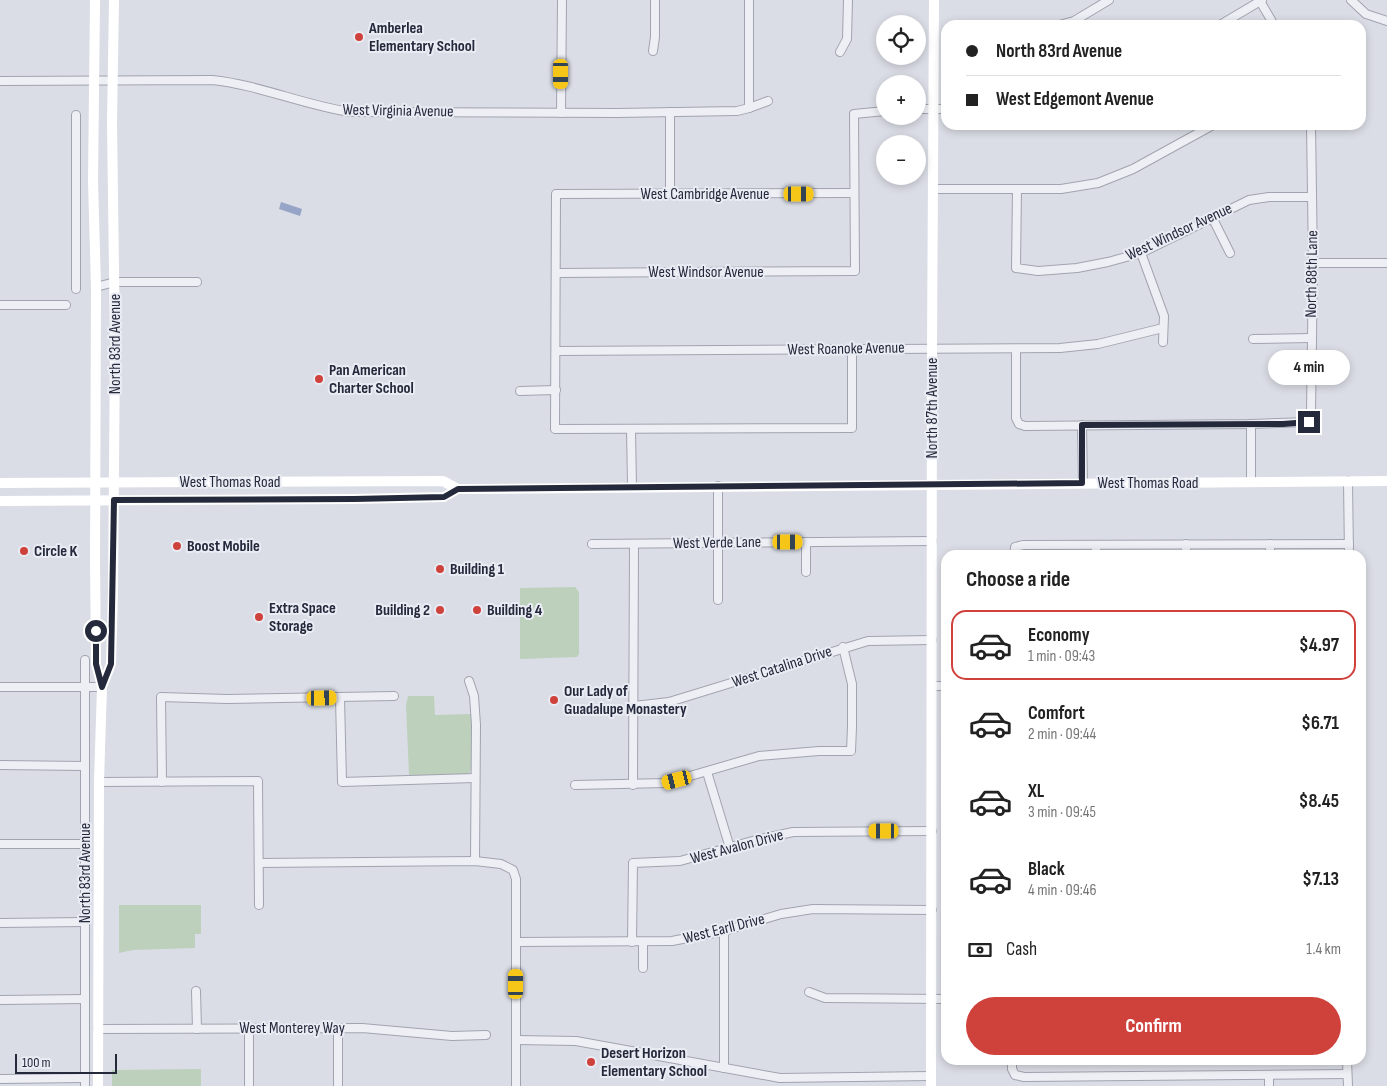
<!DOCTYPE html>
<meta charset="utf-8">
<style>
body{margin:0;font-family:"Sofia Sans Condensed",sans-serif;background:#f2f2f2;color:#222;height:100vh;display:flex;flex-direction:column;font-size:19px;white-space:nowrap}
*{box-sizing:border-box;margin:0}
p{font-size:16px;color:#767676}
.icon{flex:none;width:28px;height:28px;fill:none;stroke:currentColor;stroke-width:2;stroke-linecap:round;stroke-linejoin:round}
.map{position:relative;flex:1;overflow:hidden}
.drawer{position:absolute;left:941px;top:550px;width:425px;height:515px;display:flex;flex-direction:column;background:#fff;border-radius:15px;box-shadow:0 2px 8px #0003}
.drawer>*{flex:none}
.banner{position:absolute;left:941px;top:20px;width:425px;height:110px;border-radius:15px;box-shadow:0 2px 8px #0003;display:grid;align-content:center;height:110px;padding:0 25px;background:#fff}
.controls{position:absolute;left:876px;top:15px;display:grid;gap:10px}
.controls a{display:grid;place-items:center;width:50px;height:50px;border-radius:50%;background:#fff;box-shadow:0 2px 8px #0003;font-size:25px}
.scale{position:absolute;left:15px;bottom:12px;width:102px;box-sizing:border-box;padding-left:5px;border:2px solid #25293c;border-top:0;font-size:14px;line-height:18px;white-space:nowrap;color:#25293c;-webkit-text-stroke:4px #eaecf4;paint-order:stroke}
.end{position:absolute;width:22px;height:22px;margin:-11px;border:6px solid #25293c;background:#fff;box-shadow:0 0 0 2px #fff}
.from{border-radius:50%}
.bubble{position:absolute;height:35px;border-radius:18px;background:#fff;box-shadow:0 2px 8px #0003;font-size:16px;font-weight:700;line-height:35px;text-align:center}
.car{position:absolute;width:15px;height:30px;margin:-15px -8px;border-radius:6px;box-shadow:0 0 4px 1px #0007;background:linear-gradient(#f5c518 24%,#345 0 40%,#f5c518 0 76%,#345 0 86%,#f5c518 0)}
.banner b{display:flex;align-items:center;gap:18px;height:48px;font-size:19px}
.banner b+b{border-top:1px solid #e0e0e0}
.banner i{width:12px;height:12px;background:#222}
ul{padding:0;list-style:none}
li{display:flex;align-items:center;gap:15px;height:70px;margin:0 10px 8px;padding:0 15px;border:2px solid transparent;border-radius:15px}
li div{flex:1}
li b{display:block;font-size:19px}
li em{font-style:normal;font-weight:700}
li.current{border-color:#cf423c}
li>.icon{width:45px;height:45px;stroke-width:1.5}
h2{padding:0 25px;font-size:22px;line-height:60px}
.pay{display:flex;align-items:center;gap:12px;height:55px;padding:0 25px;font-size:19px}
.pay p{margin-inline-start:auto}
.primary-button{display:flex;gap:10px;margin-top:auto;padding:10px 25px}
.primary-button a{flex:1;height:58px;border-radius:30px;background:#cf423c;color:#fff;font-size:20px;font-weight:700;line-height:58px;text-align:center}
.map>svg:first-child{display:block}
</style>
<div class="map">
<svg width="1387" height="1086" viewBox="0 0 1387 1086">
<rect width="100%" height="100%" fill="#dbdde6"/>
<g fill="#bdd0bc">
<path d="M575,587L579,592V654L577,657L520,659V588Z"/>
<path d="M408,696H434L435,715L471,714V769L469,773L464,775H409L406,705Z"/>
<path d="M119,905H201V934H195V948L133,950L119,953Z"/>
<path d="M201,1069V1086H112V1070Z"/>
</g>
<path fill="#95a4c7" d="M281,202L302,209L300,216L279,209Z"/>
<g fill="none" stroke-linecap="round" stroke-linejoin="round">
<defs>
<g id="street">
<path d="M749,0V108"/>
<path d="M1351,0L1366,14L1387,21"/>
<path d="M1260,1L1274,25"/>
<path d="M1059,25L1074,21L1109,0"/>
<path d="M1220,25L1262,0"/>
<path d="M653,51L655,37V0"/>
<path d="M840,52L847,39L848,0"/>
<path d="M0,81L212,80C260,85 303,105 350,112L617,113L737,111L749,108L768,101"/>
<path d="M918,109H946"/>
<path d="M561,113L562,0"/>
<path d="M76,115V289"/>
<path d="M933,189H1061L1098,183L1133,169L1213,125"/>
<path d="M1017,189L1016,268L1038,271L1077,268L1108,262L1141,253L1249,200L1269,197H1312"/>
<path d="M670,194V112"/>
<path d="M1212,217L1230,253"/>
<path d="M1141,253L1164,316L1163,342"/>
<path d="M1313,263H1387"/>
<path d="M557,273L855,271L854,114L885,111"/>
<path d="M96,287L115,282H197"/>
<path d="M0,305H66"/>
<path d="M1253,339L1311,338"/>
<path d="M852,349V428L555,429L556,194L854,193"/>
<path d="M1016,349V418L1019,424L1025,426L1251,424L1309,422L1311,413L1313,263L1311,125"/>
<path d="M556,351L1060,348L1098,344L1163,328"/>
<path d="M520,391L556,390"/>
<path d="M1251,424V482"/>
<path d="M1082,425L1083,483"/>
<path d="M631,429L632,487"/>
<path d="M1348,481L1349,555"/>
<path d="M718,486V600"/>
<path d="M806,542V572"/>
<path d="M592,544L932,541"/>
<path d="M1186,544V555"/>
<path d="M1096,545V555"/>
<path d="M1014,555L1015,547L1023,545L1349,544"/>
<path d="M1270,555V544"/>
<path d="M85,660V1086"/>
<path d="M469,681L474,696L476,725L475,861"/>
<path d="M932,686H946"/>
<path d="M0,687H102"/>
<path d="M340,698L342,782L475,778"/>
<path d="M634,706L669,702L868,641L932,640"/>
<path d="M0,765L85,766"/>
<path d="M707,772L730,848"/>
<path d="M99,782L258,781L259,905"/>
<path d="M162,782L161,697L227,699L394,696"/>
<path d="M575,785L666,783L759,756L819,751H851L852,727V684L843,647"/>
<path d="M633,785L634,544"/>
<path d="M0,844H85"/>
<path d="M259,863L475,861L501,864L513,870L516,879V1086"/>
<path d="M0,923L85,922"/>
<path d="M724,931V1068"/>
<path d="M517,942L672,941L724,931L781,914L813,909L932,910"/>
<path d="M632,942L633,863L680,861L756,840L793,832L932,831"/>
<path d="M643,942V968"/>
<path d="M196,991L197,1029"/>
<path d="M809,992L825,998L946,999"/>
<path d="M0,1000L85,999"/>
<path d="M249,1028V1086"/>
<path d="M338,1028V1086"/>
<path d="M98,1029L362,1028L452,1036L486,1035"/>
<path d="M516,1040L576,1041L780,1078L931,1076"/>
<path d="M1012,1060V1069L1015,1075L1024,1077L1347,1074"/>
<path d="M1347,1060L1348,1086"/>
<path d="M1269,1075V1086"/>
<path d="M0,1079L85,1078"/>
</g>
</defs>
<use href="#street" stroke="#a1a3b0" stroke-width="10"/>
<use href="#street" stroke="#eeeff4" stroke-width="8"/>
<g stroke="#fff" stroke-width="10">
<path d="M95,0L93,182L96,287L95,561L96,664L102,687L99,782L98,1086"/>
<path d="M0,483L443,481L458,489H486L1387,481"/>
<path d="M0,501L354,499L444,497L458,489"/>
<path d="M102,687L111,664L113,592L115,344L112,122L114,0"/>
<path d="M931,1086L932,348L934,0"/>
</g>
</g>
<g fill="none" stroke-linecap="round" stroke-linejoin="round">
<path stroke="#25293c" stroke-width="6" d="M96,631V664L102,687L111,664L114,500L354,499L444,497L458,489L1082,483V425L1283,424L1309,422"/>
</g>
<g fill="#cf423c" stroke="#eaecf4" stroke-width="2">
<circle cx="359" cy="37" r="5"/>
<circle cx="319" cy="379" r="5"/>
<circle cx="177" cy="546" r="5"/>
<circle cx="24" cy="551" r="5"/>
<circle cx="440" cy="569" r="5"/>
<circle cx="440" cy="610" r="5"/>
<circle cx="477" cy="610" r="5"/>
<circle cx="259" cy="617" r="5"/>
<circle cx="554" cy="700" r="5"/>
<circle cx="591" cy="1062" r="5"/>
</g>
<g text-anchor="middle" dominant-baseline="central" stroke-width="4" stroke-linejoin="round" paint-order="stroke">
<g font-size="16" font-weight="bold" fill="#25293c" stroke="#eaecf4" text-anchor="start">
<text x="369" y="28">Amberlea<tspan x="369" dy="18">Elementary School</tspan></text>
<text x="329" y="370">Pan American<tspan x="329" dy="18">Charter School</tspan></text>
<text x="187" y="546">Boost Mobile</text>
<text x="34" y="551">Circle K</text>
<text x="450" y="569">Building 1</text>
<text x="269" y="608">Extra Space<tspan x="269" dy="18">Storage</tspan></text>
<text x="430" y="610" text-anchor="end">Building 2</text>
<text x="487" y="610">Building 4</text>
<text x="564" y="691">Our Lady of<tspan x="564" dy="18">Guadalupe Monastery</tspan></text>
<text x="601" y="1053">Desert Horizon<tspan x="601" dy="18">Elementary School</tspan></text>
</g>
<g font-size="16" fill="#25293c" stroke="#eaecf4">
<text transform="translate(398 111) rotate(1)">West Virginia Avenue</text>
<text x="705" y="194">West Cambridge Avenue</text>
<text transform="translate(1179 232) rotate(-25)">West Windsor Avenue</text>
<text x="706" y="272">West Windsor Avenue</text>
<text transform="translate(1312 274) rotate(-89)">North 88th Lane</text>
<text transform="translate(115 344) rotate(-90)">North 83rd Avenue</text>
<text transform="translate(846 349) rotate(-1)">West Roanoke Avenue</text>
<text transform="translate(932 408) rotate(-90)">North 87th Avenue</text>
<text x="230" y="482">West Thomas Road</text>
<text x="1148" y="483">West Thomas Road</text>
<text transform="translate(717 543) rotate(-1)">West Verde Lane</text>
<text transform="translate(782 667) rotate(-18)">West Catalina Drive</text>
<text transform="translate(737 847) rotate(-15)">West Avalon Drive</text>
<text transform="translate(85 873) rotate(-90)">North 83rd Avenue</text>
<text transform="translate(724 929) rotate(-14)">West Earll Drive</text>
<text x="292" y="1028">West Monterey Way</text>
</g>
</g>
</svg>
<div class="controls">
<a><svg class="icon" aria-label="locate" viewBox="0 0 24 24"><circle cx="12" cy="12" r="6"/><path d="M12 2v4M12 18v4M2 12h4M18 12h4"/></svg></a>
<a>+</a>
<a>−</a>
</div>
<div class="scale">100 m</div>
<i class="end from" style="left:96px;top:631px"></i>
<i class="end" style="left:1309px;top:422px"></i>
<div class="bubble" style="left:1268px;top:350px;width:82px">4 min</div>
<i class="car" style="left:561px;top:74px;rotate:180deg"></i>
<i class="car" style="left:799px;top:194px;rotate:90deg"></i>
<i class="car" style="left:788px;top:542px;rotate:90deg"></i>
<i class="car" style="left:322px;top:698px;rotate:89deg"></i>
<i class="car" style="left:677px;top:780px;rotate:256deg"></i>
<i class="car" style="left:884px;top:831px;rotate:270deg"></i>
<i class="car" style="left:516px;top:984px;rotate:0deg"></i>
<div class="banner">
<b><i class="from"></i>North 83rd Avenue</b>
<b><i></i>West Edgemont Avenue</b>
</div>
<section class="drawer">
<h2>Choose a ride</h2>
<ul>
<li class="current"><svg class="icon" aria-label="car" viewBox="0 0 24 24"><path d="M5 17H2v-5l4-1 3-4h7l3 4 3 1v5h-3M9 17h6M6 11h13"/><circle cx="7" cy="17" r="2"/><circle cx="17" cy="17" r="2"/></svg><div><b>Economy</b><p>1 min · 09:43</p></div><em>$4.97</em></li>
<li><svg class="icon" aria-label="car" viewBox="0 0 24 24"><path d="M5 17H2v-5l4-1 3-4h7l3 4 3 1v5h-3M9 17h6M6 11h13"/><circle cx="7" cy="17" r="2"/><circle cx="17" cy="17" r="2"/></svg><div><b>Comfort</b><p>2 min · 09:44</p></div><em>$6.71</em></li>
<li><svg class="icon" aria-label="car" viewBox="0 0 24 24"><path d="M5 17H2v-5l4-1 3-4h7l3 4 3 1v5h-3M9 17h6M6 11h13"/><circle cx="7" cy="17" r="2"/><circle cx="17" cy="17" r="2"/></svg><div><b>XL</b><p>3 min · 09:45</p></div><em>$8.45</em></li>
<li><svg class="icon" aria-label="car" viewBox="0 0 24 24"><path d="M5 17H2v-5l4-1 3-4h7l3 4 3 1v5h-3M9 17h6M6 11h13"/><circle cx="7" cy="17" r="2"/><circle cx="17" cy="17" r="2"/></svg><div><b>Black</b><p>4 min · 09:46</p></div><em>$7.13</em></li>
</ul>
<div class="pay"><svg class="icon" aria-label="cash" viewBox="0 0 24 24"><path d="M3 7h18v10H3z"/><circle cx="12" cy="12" r="2"/></svg>Cash<p>1.4 km</p></div>
<div class="primary-button"><a>Confirm</a></div>
</section>
</div>
